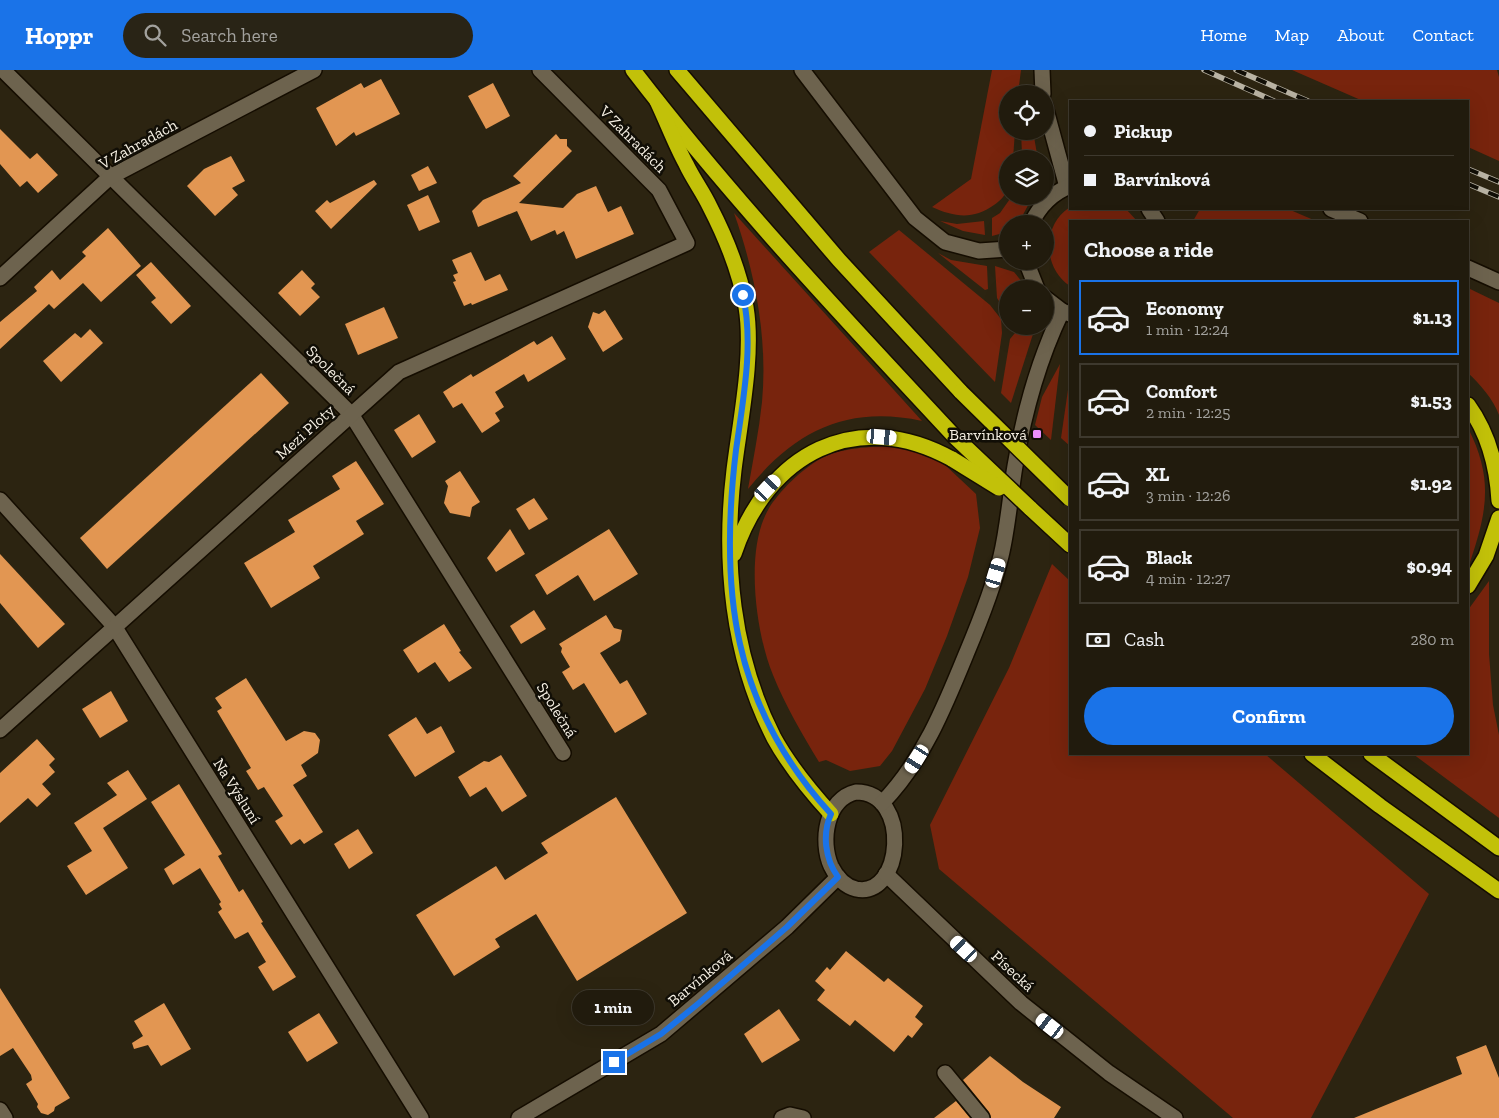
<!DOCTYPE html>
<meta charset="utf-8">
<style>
body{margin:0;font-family:"Zilla Slab",serif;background:#292416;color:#f1f3f6;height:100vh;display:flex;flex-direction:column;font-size:19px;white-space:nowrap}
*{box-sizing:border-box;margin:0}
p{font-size:16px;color:#a2a19d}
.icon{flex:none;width:28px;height:28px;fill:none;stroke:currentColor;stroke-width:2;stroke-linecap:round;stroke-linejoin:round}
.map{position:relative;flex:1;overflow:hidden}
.details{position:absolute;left:1069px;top:150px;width:400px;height:535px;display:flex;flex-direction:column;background:#211b0d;border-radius:0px;box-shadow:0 5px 20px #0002,0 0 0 1px #3e392e}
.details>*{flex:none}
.top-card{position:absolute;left:1069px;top:30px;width:400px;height:110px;border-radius:0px;box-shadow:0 5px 20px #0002,0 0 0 1px #3e392e;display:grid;align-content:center;height:110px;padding:0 15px;background:#211b0d}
.fabs{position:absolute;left:999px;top:15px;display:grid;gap:10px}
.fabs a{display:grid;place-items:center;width:55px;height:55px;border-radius:50%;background:#211b0d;box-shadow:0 5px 20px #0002,0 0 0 1px #3e392e;font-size:25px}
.end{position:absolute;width:22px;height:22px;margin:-11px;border:6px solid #1a73e8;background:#fff;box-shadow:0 0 0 2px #fff}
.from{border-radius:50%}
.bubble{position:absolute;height:35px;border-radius:18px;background:#211b0d;box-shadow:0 5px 20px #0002,0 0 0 1px #3e392e;font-size:16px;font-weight:800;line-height:35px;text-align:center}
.car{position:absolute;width:15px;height:30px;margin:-15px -8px;border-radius:6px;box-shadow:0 0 4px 1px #0007;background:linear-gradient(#fff 24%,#345 0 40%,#fff 0 76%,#345 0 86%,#fff 0)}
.top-card b{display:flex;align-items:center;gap:18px;height:48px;font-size:19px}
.top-card b+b{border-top:1px solid #3e392e}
.top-card i{width:12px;height:12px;background:#f1f3f6}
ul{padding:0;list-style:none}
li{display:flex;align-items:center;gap:15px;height:75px;margin:0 10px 8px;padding:0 5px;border:2px solid #3e392e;border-radius:0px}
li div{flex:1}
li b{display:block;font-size:19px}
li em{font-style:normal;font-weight:800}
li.current{border-color:#1a73e8}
li>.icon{width:45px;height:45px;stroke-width:1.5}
h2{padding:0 15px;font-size:22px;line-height:60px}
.pay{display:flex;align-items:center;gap:12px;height:55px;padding:0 15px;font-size:19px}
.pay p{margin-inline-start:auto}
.button{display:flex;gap:10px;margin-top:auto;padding:10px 15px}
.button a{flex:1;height:58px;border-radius:30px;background:#1a73e8;color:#fff;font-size:20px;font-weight:800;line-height:58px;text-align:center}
header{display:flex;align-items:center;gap:30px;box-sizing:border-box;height:70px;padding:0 25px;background:#1a73e8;color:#fff}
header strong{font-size:24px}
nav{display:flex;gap:28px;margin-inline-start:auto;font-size:18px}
.search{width:350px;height:45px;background:#292416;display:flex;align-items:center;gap:12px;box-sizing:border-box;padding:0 18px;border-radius:28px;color:#a2a19d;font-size:19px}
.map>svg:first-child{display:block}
</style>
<header>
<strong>Hoppr</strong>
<div class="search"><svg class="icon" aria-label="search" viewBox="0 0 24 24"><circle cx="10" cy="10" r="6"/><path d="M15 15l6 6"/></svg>Search here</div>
<nav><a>Home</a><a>Map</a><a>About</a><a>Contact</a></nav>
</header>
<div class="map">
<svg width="1499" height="1048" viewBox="0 0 1499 1048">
<rect width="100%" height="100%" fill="#2c2411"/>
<g fill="#78240d">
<path d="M992,0H1021L1018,24H1008V61H1015L1013,89H1008C1008,98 1010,112 1007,120C1005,126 1000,131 994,135C973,150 954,147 932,137L971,109Z"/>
<path d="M1292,0H1497L1499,7V91L1468,77V31H1363Z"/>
<path d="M1021,61H1033L1037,84H1022Z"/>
<path d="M1012,126H1033L1018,154H1008L1007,162L992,166V148L1000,143Z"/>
<path d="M1070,137V139H1126L1137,151H1070V216C1042,197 1042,155 1070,137Z"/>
<path d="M1200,139H1288L1316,151H1193Z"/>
<path d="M734,143L922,351C847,335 795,361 748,419C753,390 759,361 762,332C768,268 755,203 734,143Z"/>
<path d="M940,151L957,154L984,151L985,165L963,161Z"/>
<path d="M899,160L990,235L1001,249L1002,263L995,312L869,182Z"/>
<path d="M938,183L951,190L987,196L988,219L985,220Z"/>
<path d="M995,196L1014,202L1028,219H1008L1007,244L997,228Z"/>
<path d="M1468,218L1499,233V345C1493,329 1480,314 1468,303Z"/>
<path d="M1020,262L1033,264L1011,333L1001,323L1010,269L1015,263Z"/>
<path d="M1060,294L1051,370L1035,355L1042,327Z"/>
<path d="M1070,306V376L1061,368Z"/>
<path d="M1468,358C1495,411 1486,445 1468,498Z"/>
<path d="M894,376L927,385L944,394L976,424L980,458L968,507L947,566L925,619L892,681L880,696L850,701L826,690L819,692C802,664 785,635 773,605C756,564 746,487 765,446C774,425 801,400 820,389C843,377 869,377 894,376Z"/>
<path d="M1052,494L1070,511V684H1265L1429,824L1311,1048H1233L939,799L930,755L1009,598Z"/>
<path d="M1489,511V584L1493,635L1499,665V748L1413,684H1468V540Z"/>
</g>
<g fill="#e29652">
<path d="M381,9L400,44L356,66L354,62L336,76L316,38L361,13L364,18Z"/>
<path d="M493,13L510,46L486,59L468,26Z"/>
<path d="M0,59L30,89L37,83L58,105L38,123L27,111L20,117L0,94Z"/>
<path d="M556,64L560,69H567V76L572,81L519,133L563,138L577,124L596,116L608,142L621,136L634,164L576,189L564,161L557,165L555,160L531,171L517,141L478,157L472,141L483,130L521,113L513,106Z"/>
<path d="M231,86L245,111L232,118L238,125L215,146L187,116L204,99Z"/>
<path d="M428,96L437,113L419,121L411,105Z"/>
<path d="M374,110L377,114L331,159L315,141L327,130L330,133Z"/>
<path d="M428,125L440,152L419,161L407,135Z"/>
<path d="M108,158L141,196L101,232L83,213L54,239L49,234L0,279V252L37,221L34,217L52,200L60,210L86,186L82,182Z"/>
<path d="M471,182L485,211L500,204L508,220L472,235L471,233L464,236L453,212L456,211L453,205L458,203L452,190Z"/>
<path d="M151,192L191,236L171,254L151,232L156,228L136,205Z"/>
<path d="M302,200L315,214L311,218L320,227L300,246L278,223Z"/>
<path d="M384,237L398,268L358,285L345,254Z"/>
<path d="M605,240L623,269L603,282L588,257L593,242L599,244Z"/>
<path d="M90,259L103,273L61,312L43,291L75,263L81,268Z"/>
<path d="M552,266L566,289L528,312L524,304L495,322L504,337L495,343L500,351L482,363L462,333L453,338L443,322L471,304L473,307L534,271L537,275Z"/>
<path d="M261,303L289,333L107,499L80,468Z"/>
<path d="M419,344L436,372L412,388L394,360Z"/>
<path d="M356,391L384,434L356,451L364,464L313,496L320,508L271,538L244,493L295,462L288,450L340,419L332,406Z"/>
<path d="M460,401L480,432L472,437L470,447L450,443L444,433L448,416L445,411Z"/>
<path d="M534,428L548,449L529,460L516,439Z"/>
<path d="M510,459L525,484L496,502L487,488Z"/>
<path d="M609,459L638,504L594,531L578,505L547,525L535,505Z"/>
<path d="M0,484L65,554L38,578L0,533Z"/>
<path d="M534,540L546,559L521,574L510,556Z"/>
<path d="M606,545L614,558L622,560L620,571L600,583L620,614L627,610L647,644L615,663L584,613L573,620L562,602L570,597L561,582L562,578L559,574Z"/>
<path d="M444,554L461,581L459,582L472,598L449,612L435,592L418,603L403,580Z"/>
<path d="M246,608L286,671L304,661L315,663L320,670L318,683L301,695L307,706L293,715L323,762L304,774L300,769L291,775L275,751L283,746L264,717L258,720L246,701L251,698L217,641L222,638L215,628Z"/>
<path d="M111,621L128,651L100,668L82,639Z"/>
<path d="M416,647L427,664L441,656L455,682L415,707L388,665Z"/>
<path d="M37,669L55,689L49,695L55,702L42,714L51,724L37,737L28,728L0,753V703Z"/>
<path d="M501,685L527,726L502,742L486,717L470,727L458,707L484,691L489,692Z"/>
<path d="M128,700L147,729L103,758L128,798L86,825L67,796L92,781L74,753L117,725L107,713Z"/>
<path d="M179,714L222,784L218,786L239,822L243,819L263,852L261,853L296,907L273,921L258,897L266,892L248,862L235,869L218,842L222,839L219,834L221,832L200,798L173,815L164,799L185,785L151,732Z"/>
<path d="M616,727L687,843L577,911L536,844L495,869L500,877L454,906L416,845L496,796L505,810L548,783L541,773Z"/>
<path d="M358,759L373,783L349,799L334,774Z"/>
<path d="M846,881L884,912L888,908L923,936L915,947L923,954L912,968L908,965L894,982L855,950L850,956L817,930L825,920L815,911L827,897L830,900Z"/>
<path d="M0,918L70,1028L55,1037L54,1041L48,1045L41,1043L37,1037L38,1034L26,1014L32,1010L31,1005L13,978L0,986Z"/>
<path d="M164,933L191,979L161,996L148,975L134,979L132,973L143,966L134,951Z"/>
<path d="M779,939L800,970L762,993L744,964Z"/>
<path d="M319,943L338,973L307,992L288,962Z"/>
<path d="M1486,975L1499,1008V1048H1354L1462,1004L1456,987Z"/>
<path d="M990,986L1023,1012L1061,1037L1054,1048H991L989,1042L963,1010Z"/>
<path d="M956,1031L970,1048H934Z"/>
</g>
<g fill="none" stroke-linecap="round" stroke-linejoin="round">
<defs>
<g id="minor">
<path d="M3,0L351,344L563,683"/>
<path d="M802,0L915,148L945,172L979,181L1008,179"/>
<path d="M1042,0L1043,24"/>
<path d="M1045,36L1067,117"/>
<path d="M1149,139L1157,151"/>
<path d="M1331,139L1360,151"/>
<path d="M1031,154C1039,137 1052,123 1070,116"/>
<path d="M1026,191L1037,219"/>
<path d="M1468,198L1499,212"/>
<path d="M0,208L110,107L314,0"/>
<path d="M1045,228L1062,241L1070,244"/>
<path d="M0,430L114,556L421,1048"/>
<path d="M0,660L399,302L687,173L659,120L540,0"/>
<path d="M856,722C912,722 903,829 856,819C844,816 836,806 831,796C820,771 826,729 856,722Z"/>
<path d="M882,733C923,691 945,636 967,582C980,551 993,519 1001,486C1008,457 1010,426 1015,396C1024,342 1038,291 1062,241"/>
<path d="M886,804L1021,933L1109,1003L1175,1048"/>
<path d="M945,1003L982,1048"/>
<path d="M0,1040L5,1048"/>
<path d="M519,1048L661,964L787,857L838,807"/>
<path d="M782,1048L790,1045L803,1048"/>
</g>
<g id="highway">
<path d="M633,0C733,130 844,248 955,367"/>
<path d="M677,0L839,190L961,322"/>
<path d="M657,31C667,52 675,74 686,94C693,109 703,122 710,137C726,168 740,203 746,237C754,285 740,351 734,400C723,491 732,586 774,668C789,695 810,721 831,744"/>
<path d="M1468,335C1489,364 1497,396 1499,431"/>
<path d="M1030,438L1070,475"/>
<path d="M734,484C767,384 856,336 952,389"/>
<path d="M1468,516L1486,486L1499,448"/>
<path d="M1312,684L1380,736L1499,821"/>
<path d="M1371,684L1499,778"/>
</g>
</defs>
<use href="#minor" stroke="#150d00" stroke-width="18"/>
<use href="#highway" stroke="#150d00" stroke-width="18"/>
<use href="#minor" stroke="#6d634e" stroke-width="15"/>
<use href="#highway" stroke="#c2c109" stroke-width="15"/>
<defs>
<g id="rail">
<path d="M1204,0L1274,31"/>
<path d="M1236,0L1308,31"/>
<path d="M1468,99L1499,112"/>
<path d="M1468,114L1499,127"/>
</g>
</defs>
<use href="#rail" stroke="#b9b3a4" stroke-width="5.5"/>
<use href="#rail" stroke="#110e06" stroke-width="4" stroke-dasharray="11" stroke-linecap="butt"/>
<defs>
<g id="highway-bridge">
<path d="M961,322L1070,429"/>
<path d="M955,367L1030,438"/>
<path d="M952,389L999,418"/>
</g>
</defs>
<use href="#highway-bridge" stroke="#150d00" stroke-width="18" stroke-linecap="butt"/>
<use href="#highway-bridge" stroke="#c2c109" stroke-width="15"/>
</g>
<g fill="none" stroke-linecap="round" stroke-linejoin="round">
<path stroke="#1a73e8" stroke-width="6" d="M614,992L661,964L699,933L787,857L838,807C825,789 822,764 831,744C732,636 719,520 736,380C743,330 754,275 743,225"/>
</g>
<rect fill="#eb8dfc" stroke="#110e06" stroke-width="2" x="1032" y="359" width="10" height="10" rx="2.5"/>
<g text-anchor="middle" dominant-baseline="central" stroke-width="5" stroke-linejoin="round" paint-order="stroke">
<g font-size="16" fill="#f6f0e4" stroke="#110e06">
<text transform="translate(633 69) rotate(45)">V Zahradách</text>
<text transform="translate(138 74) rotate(-29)">V Zahradách</text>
<text transform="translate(331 300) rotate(45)">Společná</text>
<text transform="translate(305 362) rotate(-42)">Mezi Ploty</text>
<text transform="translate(557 640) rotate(58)">Společná</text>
<text transform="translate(237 721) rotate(58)">Na Výsluní</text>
<text transform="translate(1013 901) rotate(43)">Písecká</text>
<text transform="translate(700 908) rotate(-40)">Barvínková</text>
</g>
<g font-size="16" fill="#f6f0e4" stroke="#110e06" text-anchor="end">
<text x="1027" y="364">Barvínková</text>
</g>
</g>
</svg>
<div class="fabs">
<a><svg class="icon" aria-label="locate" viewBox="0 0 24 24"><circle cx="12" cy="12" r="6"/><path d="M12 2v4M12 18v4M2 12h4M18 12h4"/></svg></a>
<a><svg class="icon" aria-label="layers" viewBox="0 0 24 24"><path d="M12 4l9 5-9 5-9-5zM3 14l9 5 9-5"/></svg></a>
<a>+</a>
<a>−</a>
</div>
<i class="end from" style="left:743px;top:225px"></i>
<i class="end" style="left:614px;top:992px"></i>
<div class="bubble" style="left:572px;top:920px;width:82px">1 min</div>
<i class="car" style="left:882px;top:367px;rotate:95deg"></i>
<i class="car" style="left:768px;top:418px;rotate:43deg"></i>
<i class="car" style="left:996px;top:503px;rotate:17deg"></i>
<i class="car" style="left:917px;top:689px;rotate:212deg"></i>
<i class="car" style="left:964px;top:879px;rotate:313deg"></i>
<i class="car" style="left:1050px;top:956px;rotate:308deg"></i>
<div class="top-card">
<b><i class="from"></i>Pickup</b>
<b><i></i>Barvínková</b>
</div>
<section class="details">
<h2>Choose a ride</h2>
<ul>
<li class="current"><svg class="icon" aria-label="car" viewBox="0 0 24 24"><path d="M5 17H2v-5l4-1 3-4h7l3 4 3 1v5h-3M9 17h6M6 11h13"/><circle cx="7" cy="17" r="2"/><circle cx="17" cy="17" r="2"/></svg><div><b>Economy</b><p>1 min · 12:24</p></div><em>$1.13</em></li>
<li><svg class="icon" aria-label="car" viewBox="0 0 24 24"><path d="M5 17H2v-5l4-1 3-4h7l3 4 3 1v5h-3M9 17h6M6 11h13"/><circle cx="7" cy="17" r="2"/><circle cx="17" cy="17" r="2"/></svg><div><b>Comfort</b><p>2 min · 12:25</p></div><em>$1.53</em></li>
<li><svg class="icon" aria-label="car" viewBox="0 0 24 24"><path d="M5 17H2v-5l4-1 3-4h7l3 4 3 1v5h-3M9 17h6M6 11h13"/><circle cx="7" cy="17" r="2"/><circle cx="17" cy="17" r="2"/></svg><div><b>XL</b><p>3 min · 12:26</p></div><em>$1.92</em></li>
<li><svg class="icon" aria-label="car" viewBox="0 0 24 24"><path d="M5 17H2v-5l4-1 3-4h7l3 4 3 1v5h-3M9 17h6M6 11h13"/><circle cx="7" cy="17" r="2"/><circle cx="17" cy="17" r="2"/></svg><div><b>Black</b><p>4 min · 12:27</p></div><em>$0.94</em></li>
</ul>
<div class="pay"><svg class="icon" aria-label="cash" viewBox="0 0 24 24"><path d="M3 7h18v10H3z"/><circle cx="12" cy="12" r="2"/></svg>Cash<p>280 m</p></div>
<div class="button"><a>Confirm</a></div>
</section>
</div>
